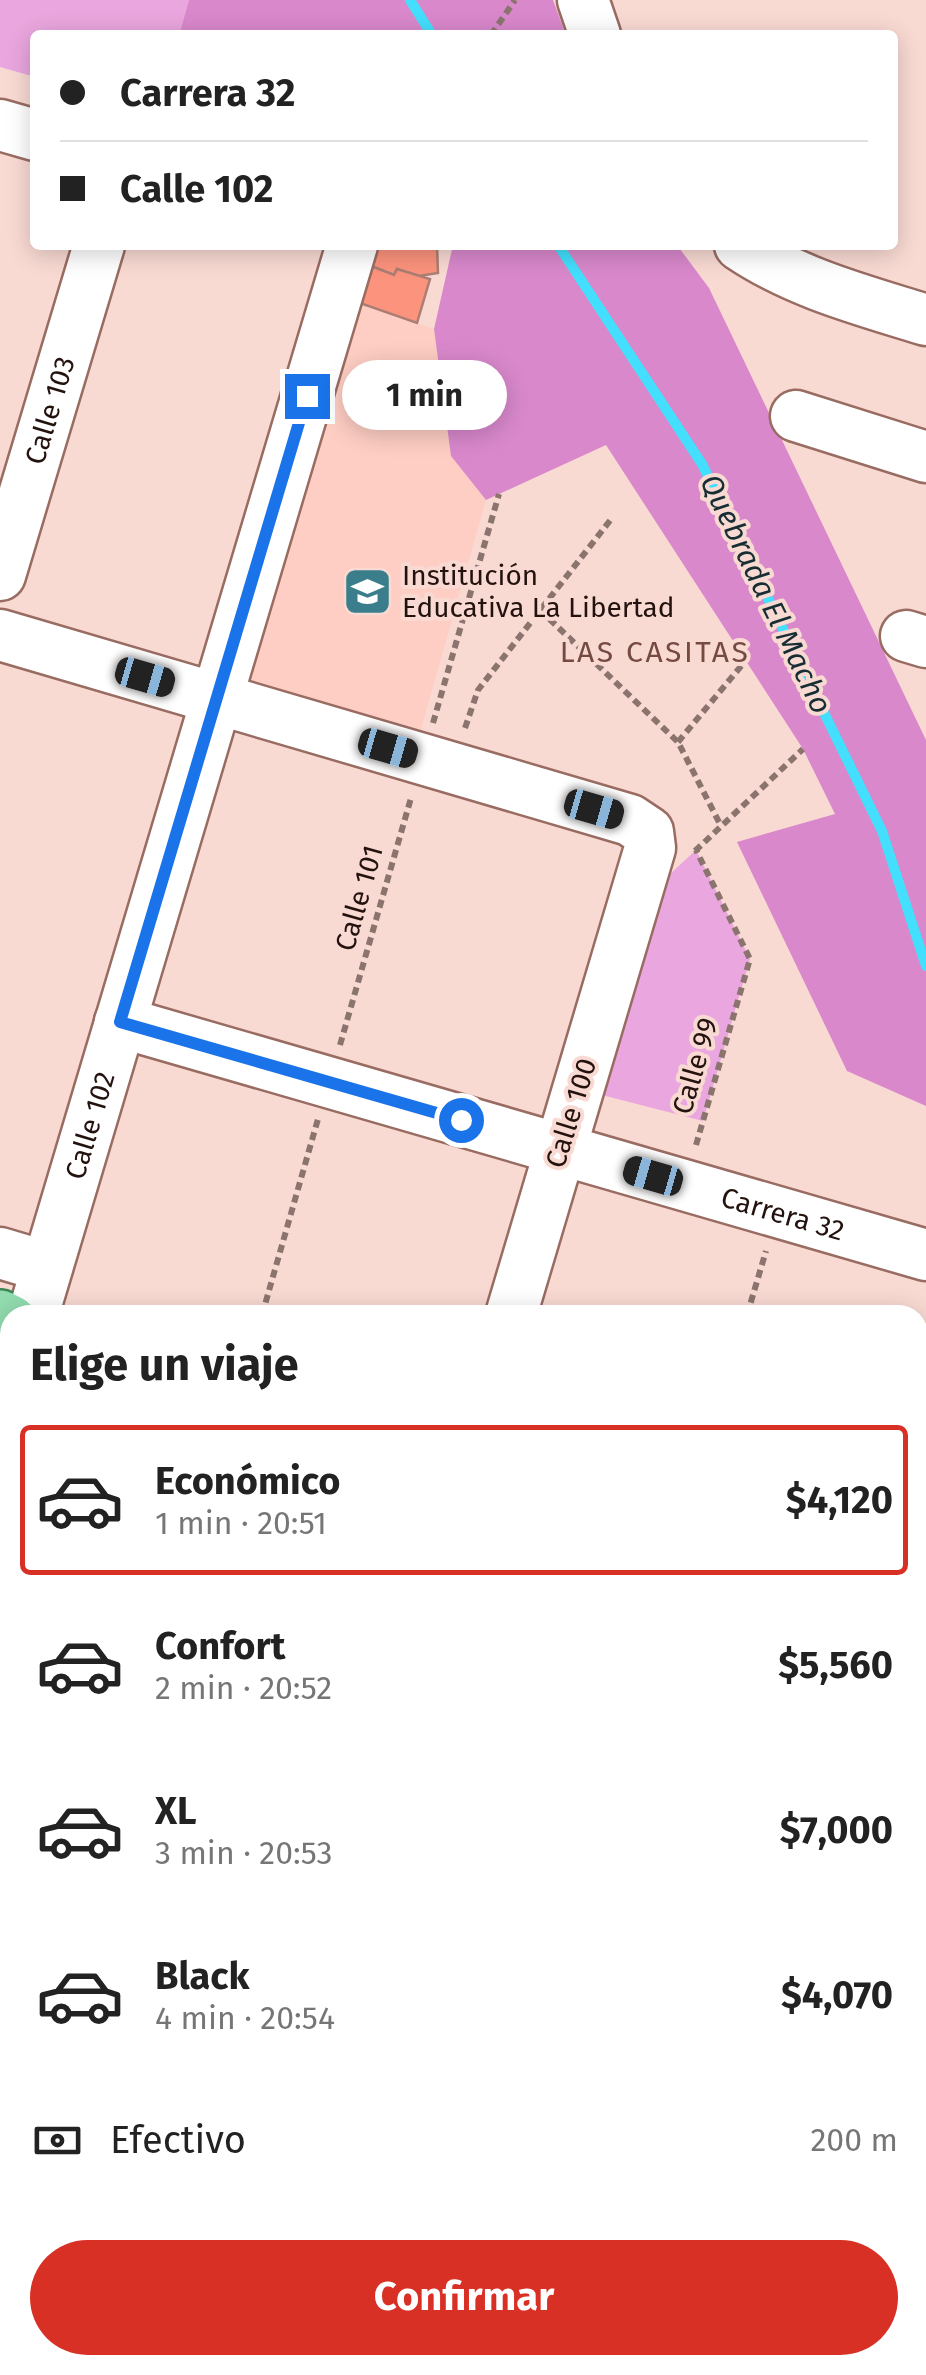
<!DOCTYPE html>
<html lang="es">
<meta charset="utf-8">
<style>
body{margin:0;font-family:"Fira Sans",sans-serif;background:#f2f2f2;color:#222;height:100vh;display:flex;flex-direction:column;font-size:38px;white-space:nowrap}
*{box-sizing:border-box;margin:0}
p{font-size:32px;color:#767676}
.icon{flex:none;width:55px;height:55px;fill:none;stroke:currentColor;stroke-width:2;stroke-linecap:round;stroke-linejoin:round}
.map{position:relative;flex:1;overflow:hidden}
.panel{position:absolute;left:0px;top:1305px;width:928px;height:1070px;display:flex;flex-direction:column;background:#fff;border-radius:30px 30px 0 0;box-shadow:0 5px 25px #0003}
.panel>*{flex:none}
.banner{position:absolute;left:30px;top:30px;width:868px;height:220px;border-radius:10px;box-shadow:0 5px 25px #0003;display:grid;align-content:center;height:220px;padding:0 30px;background:#fff}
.end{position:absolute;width:45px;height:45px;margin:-22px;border:12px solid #1a73e8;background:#fff;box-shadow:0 0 0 5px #fff}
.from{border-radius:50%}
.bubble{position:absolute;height:70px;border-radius:35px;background:#fff;box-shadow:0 5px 25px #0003;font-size:32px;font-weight:700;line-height:70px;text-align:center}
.car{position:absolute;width:30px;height:60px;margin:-30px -15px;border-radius:12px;box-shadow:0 0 8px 2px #0007;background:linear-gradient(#222 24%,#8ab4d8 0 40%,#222 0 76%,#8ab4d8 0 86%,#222 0)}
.banner b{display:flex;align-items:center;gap:35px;height:95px;font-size:38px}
.banner b+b{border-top:2px solid #e0e0e0}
.banner i{width:25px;height:25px;background:#222}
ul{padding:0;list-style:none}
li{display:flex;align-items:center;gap:30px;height:150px;margin:0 20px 15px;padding:0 10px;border:5px solid transparent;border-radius:10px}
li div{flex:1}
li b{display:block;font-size:38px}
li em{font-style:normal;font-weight:700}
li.active{border-color:#d93025}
li>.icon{width:90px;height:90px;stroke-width:1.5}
h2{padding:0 30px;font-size:45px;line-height:120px}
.pay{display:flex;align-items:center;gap:25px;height:110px;padding:0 30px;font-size:38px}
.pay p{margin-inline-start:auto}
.action{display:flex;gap:20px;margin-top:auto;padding:20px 30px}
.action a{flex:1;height:115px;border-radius:60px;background:#d93025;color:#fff;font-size:40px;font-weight:700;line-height:115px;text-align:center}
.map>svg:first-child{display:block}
</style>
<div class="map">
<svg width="926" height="2375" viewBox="0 0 926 2375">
<rect width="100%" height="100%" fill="#f9dad3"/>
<path fill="#fecec4" d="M357,302L434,329L451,456L486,500L421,729L249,682Z"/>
<g fill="#eaa6de">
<path d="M0,0H189L179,35H35V77L0,67Z"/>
<path d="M696,850L750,959L703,1121L598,1094L656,887Z"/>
</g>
<g fill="#d988cc">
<path d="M189,0H553L566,35H179Z"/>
<path d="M453,245H677L709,288L926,740V1106L847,1071L737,842L835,814L803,749L606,445L486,500L451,456L434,329Z"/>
<path d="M426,2365H584L595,2371L623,2365H773L781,2375H442Z"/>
</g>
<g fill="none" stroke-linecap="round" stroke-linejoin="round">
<g stroke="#43dffc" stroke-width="10">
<path d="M410,0L432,35"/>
<path d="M558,245L702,464L882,831L926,966"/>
</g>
</g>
<g fill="#fc937d" stroke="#ac7e73" stroke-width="2.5">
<path d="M378,245H437L438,273L419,276L397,269L394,275L371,266Z"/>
<path d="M371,266L394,275L397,269L430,279L417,323L357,302Z"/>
<path d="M6,1655L10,1656V1695L0,1692V1672Z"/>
<path d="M0,1700L10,1703V1734L0,1731Z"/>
<path d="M918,1785H926V1908L918,1910L922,1868L918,1867Z"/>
<path d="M918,1889L926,1891V1931L918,1929Z"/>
<path d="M10,1894V1944L0,1941V1927Z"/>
<path d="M918,1940L926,1943V2047L918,2042Z"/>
</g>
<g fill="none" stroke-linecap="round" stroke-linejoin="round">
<defs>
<g id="minor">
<path d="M583,0L595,35"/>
<path d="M0,125L35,135"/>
<path d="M740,245C796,283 862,300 926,320"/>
<path d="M796,416L926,457"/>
<path id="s1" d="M0,575L99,245"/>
<path d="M0,635L630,820L648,832L650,848L511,1315"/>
<path d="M906,636L926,642"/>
<path id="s2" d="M120,1022L926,1255"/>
<path d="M0,1253L47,1267"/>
<path id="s3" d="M33,1315L352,245"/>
<path d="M918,1549L926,1521"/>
<path d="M0,1626L10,1625"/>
<path d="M0,1787L10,1790"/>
<path d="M0,2057L10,2061"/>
<path d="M918,2167L926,2176"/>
<path d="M0,2170L10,2176"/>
<path d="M918,2231L926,2227"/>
<path d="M279,2365L338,2373"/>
<path d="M43,2375L111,2365"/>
</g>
<g id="major">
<path d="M0,1318L10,1323"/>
<path d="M0,1380L10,1382"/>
<path d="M918,1667H926"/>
</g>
</defs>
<use href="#minor" stroke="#996c62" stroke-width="55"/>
<use href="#major" stroke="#3c8654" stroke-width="60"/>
<g stroke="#8b746e" stroke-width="6" stroke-dasharray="8 5" stroke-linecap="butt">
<path d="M491,35L515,0"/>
<path d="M540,610L678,742L721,826"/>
<path d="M433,723L499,494"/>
<path d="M465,728L478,690L612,518"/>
<path d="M678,742L742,665"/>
<path d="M695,851L803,749"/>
<path d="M340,1045L411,798"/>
<path d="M696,1145L750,959L696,850"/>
<path d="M262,1315L318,1119"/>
<path d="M747,1315L766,1251"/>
<path d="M0,1530L10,1489"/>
</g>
<use href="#minor" stroke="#fff" stroke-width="50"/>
<use href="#major" stroke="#92dcaf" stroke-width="55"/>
</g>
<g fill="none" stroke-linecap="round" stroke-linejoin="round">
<path stroke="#1a73e8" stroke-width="12" d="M307,396L120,1022L461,1120"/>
</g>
<defs>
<symbol id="school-square" viewBox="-11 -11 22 22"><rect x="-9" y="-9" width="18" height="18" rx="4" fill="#3a7e8c" stroke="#f9dad3"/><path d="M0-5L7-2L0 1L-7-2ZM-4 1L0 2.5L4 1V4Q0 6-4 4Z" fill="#fff"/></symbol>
</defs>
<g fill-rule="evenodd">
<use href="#school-square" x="340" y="564" width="55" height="55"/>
</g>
<g text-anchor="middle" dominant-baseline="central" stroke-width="8" stroke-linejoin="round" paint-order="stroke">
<g font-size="28" fill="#23120e" stroke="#f9dad3">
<text stroke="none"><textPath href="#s1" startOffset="172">Calle 103</textPath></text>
<text transform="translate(359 898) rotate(-74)">Calle 101</text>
<text transform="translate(695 1066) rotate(-74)">Calle 99</text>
<text transform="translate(571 1113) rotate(-73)">Calle 100</text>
<text stroke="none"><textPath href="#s3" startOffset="198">Calle 102</textPath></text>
<text stroke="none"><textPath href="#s2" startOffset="690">Carrera 32</textPath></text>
</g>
<g font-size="28" fill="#23120e" stroke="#f9dad3" text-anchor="start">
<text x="402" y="575">Institución<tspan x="402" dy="32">Educativa La Libertad</tspan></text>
</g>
<g font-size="30" font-style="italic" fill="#152d33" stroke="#f9dad3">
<text transform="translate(766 594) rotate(64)">Quebrada El Macho</text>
</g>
<g font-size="30" letter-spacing="2.5" fill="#744a41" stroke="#f9dad3">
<text x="655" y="652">LAS CASITAS</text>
</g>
</g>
</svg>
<i class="end from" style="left:461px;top:1120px"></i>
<i class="end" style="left:307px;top:396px"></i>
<div class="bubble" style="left:342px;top:360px;width:165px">1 min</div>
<i class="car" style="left:145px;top:677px;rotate:106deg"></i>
<i class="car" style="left:388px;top:748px;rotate:106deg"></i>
<i class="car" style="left:594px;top:809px;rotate:106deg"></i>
<i class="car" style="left:653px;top:1176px;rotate:286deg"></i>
<div class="banner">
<b><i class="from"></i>Carrera 32</b>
<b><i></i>Calle 102</b>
</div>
<section class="panel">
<h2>Elige un viaje</h2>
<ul>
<li class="active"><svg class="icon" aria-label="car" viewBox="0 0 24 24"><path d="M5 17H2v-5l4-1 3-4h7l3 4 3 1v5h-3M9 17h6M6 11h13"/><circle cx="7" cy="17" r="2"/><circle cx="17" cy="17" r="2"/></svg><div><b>Económico</b><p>1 min · 20:51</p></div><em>$4,120</em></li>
<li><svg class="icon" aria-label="car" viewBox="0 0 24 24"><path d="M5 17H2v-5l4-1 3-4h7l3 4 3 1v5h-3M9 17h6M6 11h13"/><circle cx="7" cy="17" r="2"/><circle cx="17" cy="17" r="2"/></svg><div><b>Confort</b><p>2 min · 20:52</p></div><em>$5,560</em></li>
<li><svg class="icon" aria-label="car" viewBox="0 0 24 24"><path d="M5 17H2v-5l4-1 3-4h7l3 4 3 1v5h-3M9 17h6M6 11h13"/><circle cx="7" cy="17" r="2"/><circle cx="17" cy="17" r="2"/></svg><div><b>XL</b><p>3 min · 20:53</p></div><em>$7,000</em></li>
<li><svg class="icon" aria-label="car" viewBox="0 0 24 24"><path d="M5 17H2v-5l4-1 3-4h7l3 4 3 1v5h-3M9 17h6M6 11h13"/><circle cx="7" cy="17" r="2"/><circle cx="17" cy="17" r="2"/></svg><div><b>Black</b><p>4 min · 20:54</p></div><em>$4,070</em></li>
</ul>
<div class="pay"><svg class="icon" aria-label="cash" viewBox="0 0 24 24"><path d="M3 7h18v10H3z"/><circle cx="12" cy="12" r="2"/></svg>Efectivo<p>200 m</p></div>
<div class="action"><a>Confirmar</a></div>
</section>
</div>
